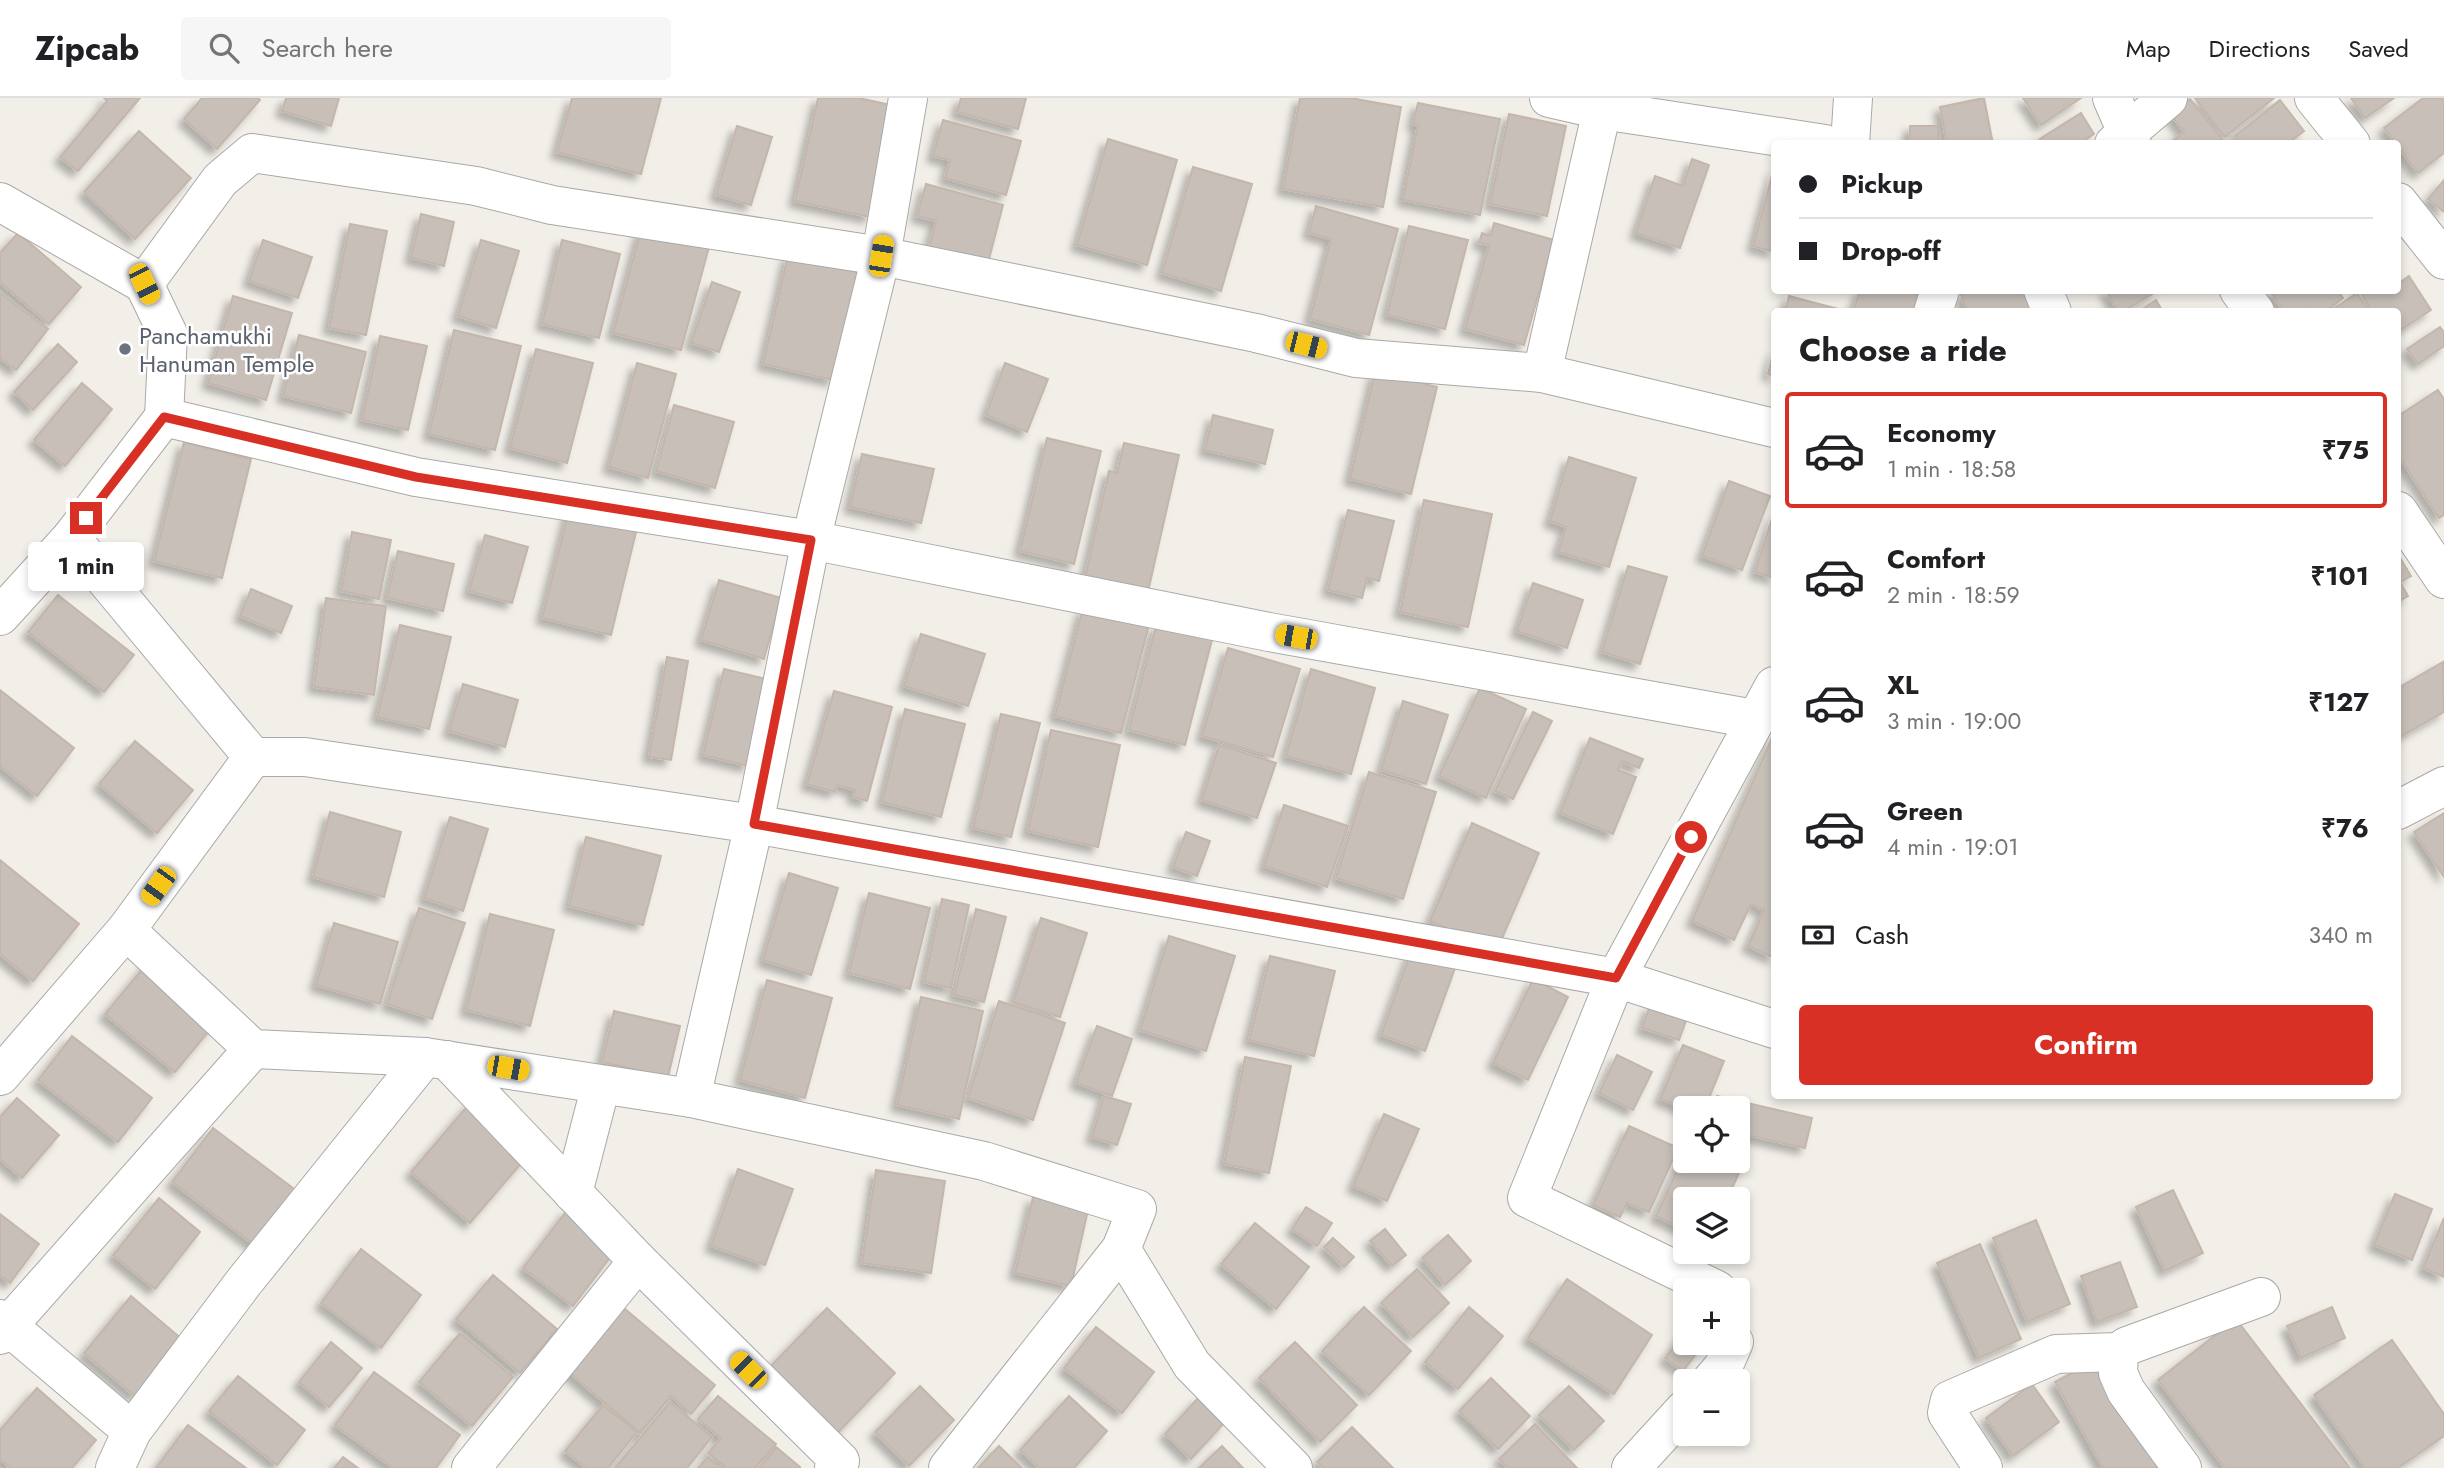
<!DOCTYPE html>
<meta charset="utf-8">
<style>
body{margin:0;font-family:Jost,sans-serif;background:#f6f6f6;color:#202124;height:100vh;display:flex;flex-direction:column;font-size:26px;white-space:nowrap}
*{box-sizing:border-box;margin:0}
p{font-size:23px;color:#757577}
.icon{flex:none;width:38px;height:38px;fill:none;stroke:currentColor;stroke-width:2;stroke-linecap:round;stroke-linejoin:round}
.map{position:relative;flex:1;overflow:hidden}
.side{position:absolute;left:1771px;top:210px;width:630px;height:791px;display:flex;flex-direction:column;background:#fff;border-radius:7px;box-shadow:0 4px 10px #0003}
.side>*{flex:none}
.guide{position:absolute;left:1771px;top:42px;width:630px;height:154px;border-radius:7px;box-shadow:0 4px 10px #0003;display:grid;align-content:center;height:154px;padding:0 28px;background:#fff}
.fabs{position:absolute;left:1673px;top:998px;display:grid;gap:14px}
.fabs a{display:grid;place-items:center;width:77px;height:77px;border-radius:7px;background:#fff;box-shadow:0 4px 10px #0003;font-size:35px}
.end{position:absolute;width:32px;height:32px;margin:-16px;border:9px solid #d93025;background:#fff;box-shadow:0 0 0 4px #fff}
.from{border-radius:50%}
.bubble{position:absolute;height:49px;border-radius:7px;background:#fff;box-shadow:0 4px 10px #0003;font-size:23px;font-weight:700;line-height:49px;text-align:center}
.car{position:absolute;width:21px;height:42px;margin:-21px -10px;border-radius:9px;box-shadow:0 0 5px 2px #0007;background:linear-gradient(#f5c518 24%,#345 0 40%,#f5c518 0 76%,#345 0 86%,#f5c518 0)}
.guide b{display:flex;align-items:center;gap:24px;height:66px;font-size:26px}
.guide b+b{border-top:2px solid #e0e0e0}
.guide i{width:18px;height:18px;background:#202124}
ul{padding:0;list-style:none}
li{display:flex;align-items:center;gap:21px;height:116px;margin:0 14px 10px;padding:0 14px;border:4px solid transparent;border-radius:7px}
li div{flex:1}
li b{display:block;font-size:26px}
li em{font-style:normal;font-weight:700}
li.selected{border-color:#d93025}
li>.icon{width:63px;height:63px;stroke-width:1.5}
h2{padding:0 28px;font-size:32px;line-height:84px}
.pay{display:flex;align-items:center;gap:18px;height:77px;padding:0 28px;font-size:26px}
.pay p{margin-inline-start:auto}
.cta{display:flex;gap:14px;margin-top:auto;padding:14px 28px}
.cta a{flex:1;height:80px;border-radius:7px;background:#d93025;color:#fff;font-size:28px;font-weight:700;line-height:80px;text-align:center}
header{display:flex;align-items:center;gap:42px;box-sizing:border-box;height:98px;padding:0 35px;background:#fff;border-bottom:2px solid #e0e0e0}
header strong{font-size:33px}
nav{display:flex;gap:38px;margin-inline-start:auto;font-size:24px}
.search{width:490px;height:63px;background:#f6f6f6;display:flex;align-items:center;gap:18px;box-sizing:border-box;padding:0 24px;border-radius:7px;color:#757577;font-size:26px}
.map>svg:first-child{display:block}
</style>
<header>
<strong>Zipcab</strong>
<div class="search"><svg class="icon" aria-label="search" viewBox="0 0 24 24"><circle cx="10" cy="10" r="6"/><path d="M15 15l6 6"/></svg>Search here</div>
<nav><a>Map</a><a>Directions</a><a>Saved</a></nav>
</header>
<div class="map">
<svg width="2444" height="1370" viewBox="0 0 2444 1370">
<defs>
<filter id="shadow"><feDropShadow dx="-6" dy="6" stdDeviation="3.5" flood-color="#0004"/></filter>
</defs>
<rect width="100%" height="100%" fill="#f2efe9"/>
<g fill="#c7bfb8" stroke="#c4b6ab" stroke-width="2" filter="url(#shadow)">
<path d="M104,0H140L78,73L60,59L107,3Z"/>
<path d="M202,0H258L260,2L217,51L184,21Z"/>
<path d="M286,0H339L331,28L282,13Z"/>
<path d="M572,0H661L641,76L557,54Z"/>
<path d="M818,0H859L895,8L870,119L795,103Z"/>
<path d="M961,0H1026L1018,31L957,14Z"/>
<path d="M1300,0H1350L1401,9L1383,109L1283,91Z"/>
<path d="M1984,0L1993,46H1947L1940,9Z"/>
<path d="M2023,0H2081L2041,27Z"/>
<path d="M2195,0H2274L2225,39Z"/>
<path d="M2351,0H2394L2365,20Z"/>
<path d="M2423,0H2444V55L2418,75L2384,30Z"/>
<path d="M2190,1L2226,46H2169L2184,34L2171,17Z"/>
<path d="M2280,2L2304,33L2287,46H2241L2235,38Z"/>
<path d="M1418,5L1500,21L1480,117L1403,102L1418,27L1413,26Z"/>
<path d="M2081,15L2094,36L2079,46H2042L2040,41Z"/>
<path d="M1509,16L1566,28L1547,118L1490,106Z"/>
<path d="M943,22L1021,43L1006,97L945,80L950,62L933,58Z"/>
<path d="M737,28L772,39L751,107L716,97Z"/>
<path d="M1910,28H1938V46H1909Z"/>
<path d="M139,33L191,80L135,141L84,94Z"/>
<path d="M1108,41L1177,62L1147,167L1077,147Z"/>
<path d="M1692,61L1709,67L1680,150L1636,135L1655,78L1683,88Z"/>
<path d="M1193,69L1252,86L1221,193L1162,175Z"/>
<path d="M1774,70V154L1753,148Z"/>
<path d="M2444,82V114L2428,101Z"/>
<path d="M926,86L1003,107L987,169L928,153L936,123L917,118Z"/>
<path d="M1316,108L1398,131L1369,237L1310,221L1331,141L1309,135Z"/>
<path d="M421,116L454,124L444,168L411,160Z"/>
<path d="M1494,125L1554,142L1524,247L1465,231L1489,147L1479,145L1482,135L1491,138Z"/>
<path d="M350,126L387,133L366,237L329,230Z"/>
<path d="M1409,128L1468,142L1445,231L1387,217Z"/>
<path d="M641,132L709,149L681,252L613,235Z"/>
<path d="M18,135L81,189L49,226L0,184V155Z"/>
<path d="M263,142L312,159L298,200L249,183Z"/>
<path d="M481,142L519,153L496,230L458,218Z"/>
<path d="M562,142L620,156L599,240L542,226Z"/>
<path d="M788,157L858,174L833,282L763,266Z"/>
<path d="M2409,178L2431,212L2398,234V214H2373L2359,192H2398V186Z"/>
<path d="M712,184L740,194L719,254L691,245Z"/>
<path d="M1860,192H1906L1923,199L1918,214H1853Z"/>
<path d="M1971,192H2034L2043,214H1968L1961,197Z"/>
<path d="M2106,192H2159L2122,214H2118Z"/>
<path d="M2269,192H2338L2343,200L2325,214H2313L2310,210L2306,214H2284Z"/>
<path d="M0,195L48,231L16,272L0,260Z"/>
<path d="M2357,195L2369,214H2329Z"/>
<path d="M233,198L292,215L266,302L208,285Z"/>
<path d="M1789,198L1838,211L1837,214H1785Z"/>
<path d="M2156,202L2163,214H2138Z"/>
<path d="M2440,229L2444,234V248L2418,266L2407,251Z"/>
<path d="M454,232L521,248L495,352L429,336Z"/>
<path d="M299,237L366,254L351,315L283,298Z"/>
<path d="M380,238L427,248L408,332L362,322Z"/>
<path d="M58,246L77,264L33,312L14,294Z"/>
<path d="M536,251L593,265L567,365L510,350Z"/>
<path d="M1774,251V278L1768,276Z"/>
<path d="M637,265L676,276L648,380L609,369Z"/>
<path d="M1005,265L1048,281L1027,334L986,317Z"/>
<path d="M1375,274L1437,289L1411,396L1350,381Z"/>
<path d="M82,285L112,311L65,368L34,342Z"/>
<path d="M2438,292L2444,301V417L2439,420L2398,357V318Z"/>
<path d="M674,307L734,324L715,390L656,373Z"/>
<path d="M1213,317L1273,332L1265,366L1205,352Z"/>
<path d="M1047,340L1101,353L1074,466L1020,453Z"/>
<path d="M184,344L251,361L222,480L154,463Z"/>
<path d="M1124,345L1179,357L1147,498L1084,484L1109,373L1117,375Z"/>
<path d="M862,356L934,371L921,425L850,409Z"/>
<path d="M1569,359L1636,380L1609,469L1558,454L1566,429L1550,423Z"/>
<path d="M1729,383L1770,398L1742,472L1702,458Z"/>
<path d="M1424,402L1492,416L1468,529L1400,514Z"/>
<path d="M1348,412L1394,423L1379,483L1367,480L1362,500L1328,492Z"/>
<path d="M569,413L637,430L611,537L542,520Z"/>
<path d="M1774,414V480L1755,474Z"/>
<path d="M352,434L391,442L379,501L341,493Z"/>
<path d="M485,437L528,449L512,505L469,493Z"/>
<path d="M398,453L454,466L443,513L387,500Z"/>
<path d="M2399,458L2411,478L2400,484L2408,498L2398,504Z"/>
<path d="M1628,468L1667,479L1640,566L1602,554Z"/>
<path d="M719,482L781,500L764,561L701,542Z"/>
<path d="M1533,485L1583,502L1567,550L1517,533Z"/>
<path d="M251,491L292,508L281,535L240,518Z"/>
<path d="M58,497L134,557L104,594L28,534Z"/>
<path d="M326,500L386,508L374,597L314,589Z"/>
<path d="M1083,510L1149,527L1121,635L1055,618Z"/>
<path d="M400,527L451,539L429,631L377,619Z"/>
<path d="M1156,527L1212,542L1185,647L1129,632Z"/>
<path d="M921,536L985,556L968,608L904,588Z"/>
<path d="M1228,550L1300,571L1273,659L1202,638Z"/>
<path d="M667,559L688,563L671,662L649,659Z"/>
<path d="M2443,564L2444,614L2398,640V590Z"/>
<path d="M724,571L770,582L748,668L703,657Z"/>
<path d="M1311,571L1375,590L1351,676L1286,658Z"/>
<path d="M463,586L518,602L505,649L449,633Z"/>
<path d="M1480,590L1526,611L1486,700L1439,678Z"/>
<path d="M0,592L74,650L37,698L0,668Z"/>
<path d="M834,593L892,609L867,703L853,699L855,692L837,687L835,694L807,686Z"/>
<path d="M1403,603L1448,617L1426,686L1381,672Z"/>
<path d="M905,611L965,626L941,719L882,704Z"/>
<path d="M1533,614L1552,623L1513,701L1495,693Z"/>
<path d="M1001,616L1040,625L1011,739L973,730Z"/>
<path d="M1051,632L1120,647L1098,749L1028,733Z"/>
<path d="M1774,635V860L1748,848L1764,812L1751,806L1734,842L1692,823Z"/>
<path d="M1590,640L1643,661L1639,670L1622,663L1618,672L1636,679L1613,736L1560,715Z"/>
<path d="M135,643L193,692L157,735L99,686Z"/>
<path d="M1219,647L1276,665L1257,720L1202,702Z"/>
<path d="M1369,674L1436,694L1403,801L1336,780Z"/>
<path d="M1284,707L1348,728L1327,789L1264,768Z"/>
<path d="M330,714L401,734L384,799L313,779Z"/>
<path d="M2444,715V779L2414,734Z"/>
<path d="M450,719L488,731L463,813L424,800Z"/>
<path d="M1472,725L1539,755L1497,852L1430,823Z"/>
<path d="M1186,734L1210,743L1197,778L1173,769Z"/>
<path d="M586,739L661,758L643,827L569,808Z"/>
<path d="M0,762L79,826L33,883L0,856Z"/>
<path d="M789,775L838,790L811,877L763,862Z"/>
<path d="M869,795L930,810L910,891L849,875Z"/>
<path d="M942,801L969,807L951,890L924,884Z"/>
<path d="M419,810L465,825L432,921L387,906Z"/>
<path d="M976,811L1006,819L984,904L954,897Z"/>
<path d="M490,816L554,832L530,928L466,912Z"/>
<path d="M1041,820L1087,835L1060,919L1013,904Z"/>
<path d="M334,825L398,844L380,906L316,887Z"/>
<path d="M1169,838L1235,858L1206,953L1140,932Z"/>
<path d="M1411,854L1455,870L1425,953L1381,937Z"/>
<path d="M1270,858L1335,873L1314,958L1249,942Z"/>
<path d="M149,863L219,921L175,974L105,916Z"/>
<path d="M1533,881L1568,899L1528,982L1493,965Z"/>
<path d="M767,882L832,900L805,1000L740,982Z"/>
<path d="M921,899L983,913L959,1021L897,1007Z"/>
<path d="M999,903L1065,925L1033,1022L968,1000Z"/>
<path d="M1650,907L1687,920L1679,942L1642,930Z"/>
<path d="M614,913L680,928L668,979L602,964Z"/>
<path d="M1097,928L1132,941L1112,998L1076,985Z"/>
<path d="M72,938L152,1000L118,1044L38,982Z"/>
<path d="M1683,947L1724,963L1705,1010H1685L1660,1001Z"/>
<path d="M1617,957L1652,974L1633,1012L1599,995Z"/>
<path d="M1245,959L1291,968L1269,1075L1224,1066Z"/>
<path d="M1104,998L1131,1006L1117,1047L1092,1039Z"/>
<path d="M1717,998L1812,1020L1805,1050L1738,1035V1010H1714Z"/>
<path d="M17,1000L59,1037L22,1080L0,1061V1019Z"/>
<path d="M471,1004L530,1055L470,1125L411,1074Z"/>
<path d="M1384,1016L1419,1031L1387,1103L1353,1088Z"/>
<path d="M1629,1028L1678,1050L1649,1114L1627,1105L1620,1119L1593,1107Z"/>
<path d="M213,1030L306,1100L265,1155L172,1084Z"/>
<path d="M1685,1055V1062H1738V1058L1745,1062L1727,1101H1685V1132L1656,1118Z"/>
<path d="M738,1071L793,1091L765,1167L711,1148Z"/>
<path d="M876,1072L945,1083L931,1175L862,1165Z"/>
<path d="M2173,1092L2203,1155L2165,1173L2136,1109Z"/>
<path d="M2395,1096L2432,1111L2412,1162L2374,1147Z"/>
<path d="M1033,1099L1088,1112L1071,1188L1015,1175Z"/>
<path d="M159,1100L200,1134L155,1191L113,1157Z"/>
<path d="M1306,1109L1332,1125L1317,1148L1292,1131Z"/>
<path d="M568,1111L618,1149L573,1208L523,1170Z"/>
<path d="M0,1116L39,1146L10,1185L0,1177Z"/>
<path d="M2444,1120V1179L2423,1170Z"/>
<path d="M2036,1122L2070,1206L2027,1224L1993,1140Z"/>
<path d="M1255,1125L1309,1169L1276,1211L1221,1166Z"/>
<path d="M1385,1131L1406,1157L1392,1168L1370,1143Z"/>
<path d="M1448,1137L1471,1163L1445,1187L1422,1160Z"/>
<path d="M1333,1140L1354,1159L1344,1169L1324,1149Z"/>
<path d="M1980,1146L2021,1241L1979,1260L1937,1165Z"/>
<path d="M361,1151L421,1197L381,1250L321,1205Z"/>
<path d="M2120,1164L2137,1209L2097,1224L2081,1178Z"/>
<path d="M1417,1171L1449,1205L1413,1239L1381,1205Z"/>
<path d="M493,1177L557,1231L520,1275L456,1221Z"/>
<path d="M1567,1181L1652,1237L1614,1296L1528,1240Z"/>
<path d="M131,1198L183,1242L135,1298L84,1255Z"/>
<path d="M618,1205L715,1287L691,1316L671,1298L640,1335L564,1270Z"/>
<path d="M1364,1209L1411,1253L1369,1297L1322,1253Z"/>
<path d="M1469,1209L1503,1238L1458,1291L1425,1264Z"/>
<path d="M2332,1209L2345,1240L2301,1260L2287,1228Z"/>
<path d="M827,1210L895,1275L830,1343L763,1276Z"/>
<path d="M2236,1221L2350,1370H2225L2158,1282Z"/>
<path d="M1096,1229L1154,1274L1122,1315L1064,1270Z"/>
<path d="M1685,1234V1244H1705L1683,1273L1665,1260Z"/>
<path d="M460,1235L513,1279L472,1328L419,1284Z"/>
<path d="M2392,1242L2444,1316V1338L2398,1370H2365L2314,1297Z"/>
<path d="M331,1244L362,1270L329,1309L299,1284Z"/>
<path d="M1295,1244L1357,1307L1320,1344L1259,1280Z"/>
<path d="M2097,1261L2158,1370H2103L2055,1284Z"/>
<path d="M374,1274L460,1337L436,1370H393L335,1327Z"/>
<path d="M238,1278L305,1332L277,1367L209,1313Z"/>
<path d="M1491,1280L1530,1318L1498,1351L1459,1313Z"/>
<path d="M2032,1286L2059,1324L2013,1358L1986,1320Z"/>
<path d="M920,1288L954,1322L909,1368L875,1334Z"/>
<path d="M1569,1288L1604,1323L1574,1352L1539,1317Z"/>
<path d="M37,1290L96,1342L72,1370H10L0,1361V1332Z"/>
<path d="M718,1298L776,1346L755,1370H727L708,1355L721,1340L698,1321Z"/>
<path d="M1069,1298L1107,1333L1074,1370H1039L1020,1352Z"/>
<path d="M1199,1299L1225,1324L1191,1361L1165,1336Z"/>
<path d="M670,1304L712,1339L687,1370H615Z"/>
<path d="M603,1307L637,1334L608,1370H586L565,1353Z"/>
<path d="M1535,1326L1577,1370H1508L1499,1361Z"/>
<path d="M188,1327L246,1370H156Z"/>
<path d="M1352,1329L1393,1370H1323L1317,1364Z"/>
<path d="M999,1348L1022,1370H978Z"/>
<path d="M1222,1348L1243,1370H1199Z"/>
<path d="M776,1349L800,1369V1370H759Z"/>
<path d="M343,1359L358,1370H334Z"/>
<path d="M708,1359L720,1370H698Z"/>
</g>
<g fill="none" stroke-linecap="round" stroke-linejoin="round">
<defs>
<g id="minor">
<path d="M1549,0L1602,12L1825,46"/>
<path d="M2112,0L2132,46"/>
<path d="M2314,0L2351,46"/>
<path d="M1850,46L1853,0"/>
<path d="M2114,46L2168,0"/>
<path d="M0,104L144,186L220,82L252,55L476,88L552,107L881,158L1256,235L1356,260L1542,275L1774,330"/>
<path d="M2398,104L2444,162"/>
<path d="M144,186L168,236L164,319"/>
<path d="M2043,192L2052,214"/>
<path d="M2239,192L2255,214"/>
<path d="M1933,214L1940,192"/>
<path d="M1542,275L1602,12"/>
<path d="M2398,413L2444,481"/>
<path d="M71,440L253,659"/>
<path d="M0,518L71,440L164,319L416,379L811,442L1269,534L1754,621"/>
<path d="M2398,712L2444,688"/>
<path d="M126,832L253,951L425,959L691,1000L984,1063L1137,1111L1121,1151L948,1370"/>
<path d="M447,962L638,1163L840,1363L834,1370"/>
<path d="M0,978L126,832L253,659H305L754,726L1616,880L1774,931"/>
<path d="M691,1000L754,726L811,442L881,158L908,0"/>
<path d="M573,1095L601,987"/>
<path d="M1121,1151L1192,1267L1293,1370"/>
<path d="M1717,1192L1527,1100L1616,880L1774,588"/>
<path d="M0,1221L132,1333"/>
<path d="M0,1237L253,951"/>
<path d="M1711,1283L1723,1269L1734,1244"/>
<path d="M115,1370L132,1333L244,1184L425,959"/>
<path d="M471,1370L638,1163"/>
<path d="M1631,1370L1685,1311"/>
<path d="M1983,1370L1947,1315L1950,1302L2056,1256L2119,1254"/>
<path d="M2182,1370L2126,1293L2118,1275L2119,1254L2127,1248L2261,1199"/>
</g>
</defs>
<use href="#minor" stroke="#a9a9a9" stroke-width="40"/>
<use href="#minor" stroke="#fff" stroke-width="38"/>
</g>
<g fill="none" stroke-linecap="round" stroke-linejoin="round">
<path stroke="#d93025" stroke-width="9" d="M86,420L164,319L416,379L811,442L754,726L1616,880L1691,739"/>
</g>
<circle fill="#6b7280" stroke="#fff" stroke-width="2.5" cx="125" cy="251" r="7"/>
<g text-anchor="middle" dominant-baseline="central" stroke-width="5" stroke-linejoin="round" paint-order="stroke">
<g font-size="24" fill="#5b616d" stroke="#fff" text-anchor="start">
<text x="139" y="237">Panchamukhi<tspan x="139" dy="28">Hanuman Temple</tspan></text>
</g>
</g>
</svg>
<div class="fabs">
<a><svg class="icon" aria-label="locate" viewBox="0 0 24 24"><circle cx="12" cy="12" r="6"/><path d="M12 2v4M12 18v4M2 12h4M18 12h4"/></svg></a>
<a><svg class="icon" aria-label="layers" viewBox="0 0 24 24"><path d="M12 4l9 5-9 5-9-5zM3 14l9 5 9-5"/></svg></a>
<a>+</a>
<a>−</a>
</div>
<i class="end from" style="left:1691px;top:739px"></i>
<i class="end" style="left:86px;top:420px"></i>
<div class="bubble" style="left:28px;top:444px;width:116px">1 min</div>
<i class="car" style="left:881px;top:158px;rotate:9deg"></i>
<i class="car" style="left:144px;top:186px;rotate:154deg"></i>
<i class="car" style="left:1306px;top:247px;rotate:104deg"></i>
<i class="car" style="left:1296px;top:539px;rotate:280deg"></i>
<i class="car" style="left:158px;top:788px;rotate:216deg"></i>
<i class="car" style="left:508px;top:970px;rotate:100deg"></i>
<i class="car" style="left:748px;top:1272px;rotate:315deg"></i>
<div class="guide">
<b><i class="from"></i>Pickup</b>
<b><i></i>Drop-off</b>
</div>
<section class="side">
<h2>Choose a ride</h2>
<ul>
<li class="selected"><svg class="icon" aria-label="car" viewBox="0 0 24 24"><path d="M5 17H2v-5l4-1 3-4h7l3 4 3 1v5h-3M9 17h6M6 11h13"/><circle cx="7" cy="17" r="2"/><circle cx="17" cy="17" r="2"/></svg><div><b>Economy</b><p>1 min · 18:58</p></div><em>₹75</em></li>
<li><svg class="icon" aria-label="car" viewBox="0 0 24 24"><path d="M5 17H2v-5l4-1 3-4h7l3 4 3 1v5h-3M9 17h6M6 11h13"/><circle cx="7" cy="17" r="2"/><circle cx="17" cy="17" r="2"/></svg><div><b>Comfort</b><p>2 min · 18:59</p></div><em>₹101</em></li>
<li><svg class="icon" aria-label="car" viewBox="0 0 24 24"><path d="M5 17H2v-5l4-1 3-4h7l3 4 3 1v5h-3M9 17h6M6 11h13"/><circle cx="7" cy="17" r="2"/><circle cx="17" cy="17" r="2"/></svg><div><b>XL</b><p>3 min · 19:00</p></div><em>₹127</em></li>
<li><svg class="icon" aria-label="car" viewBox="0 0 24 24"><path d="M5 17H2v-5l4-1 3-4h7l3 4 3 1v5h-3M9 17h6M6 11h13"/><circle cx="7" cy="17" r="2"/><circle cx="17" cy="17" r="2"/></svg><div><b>Green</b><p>4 min · 19:01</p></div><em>₹76</em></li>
</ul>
<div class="pay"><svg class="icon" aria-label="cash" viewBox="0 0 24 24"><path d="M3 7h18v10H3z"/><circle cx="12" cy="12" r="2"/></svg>Cash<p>340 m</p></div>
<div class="cta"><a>Confirm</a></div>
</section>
</div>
